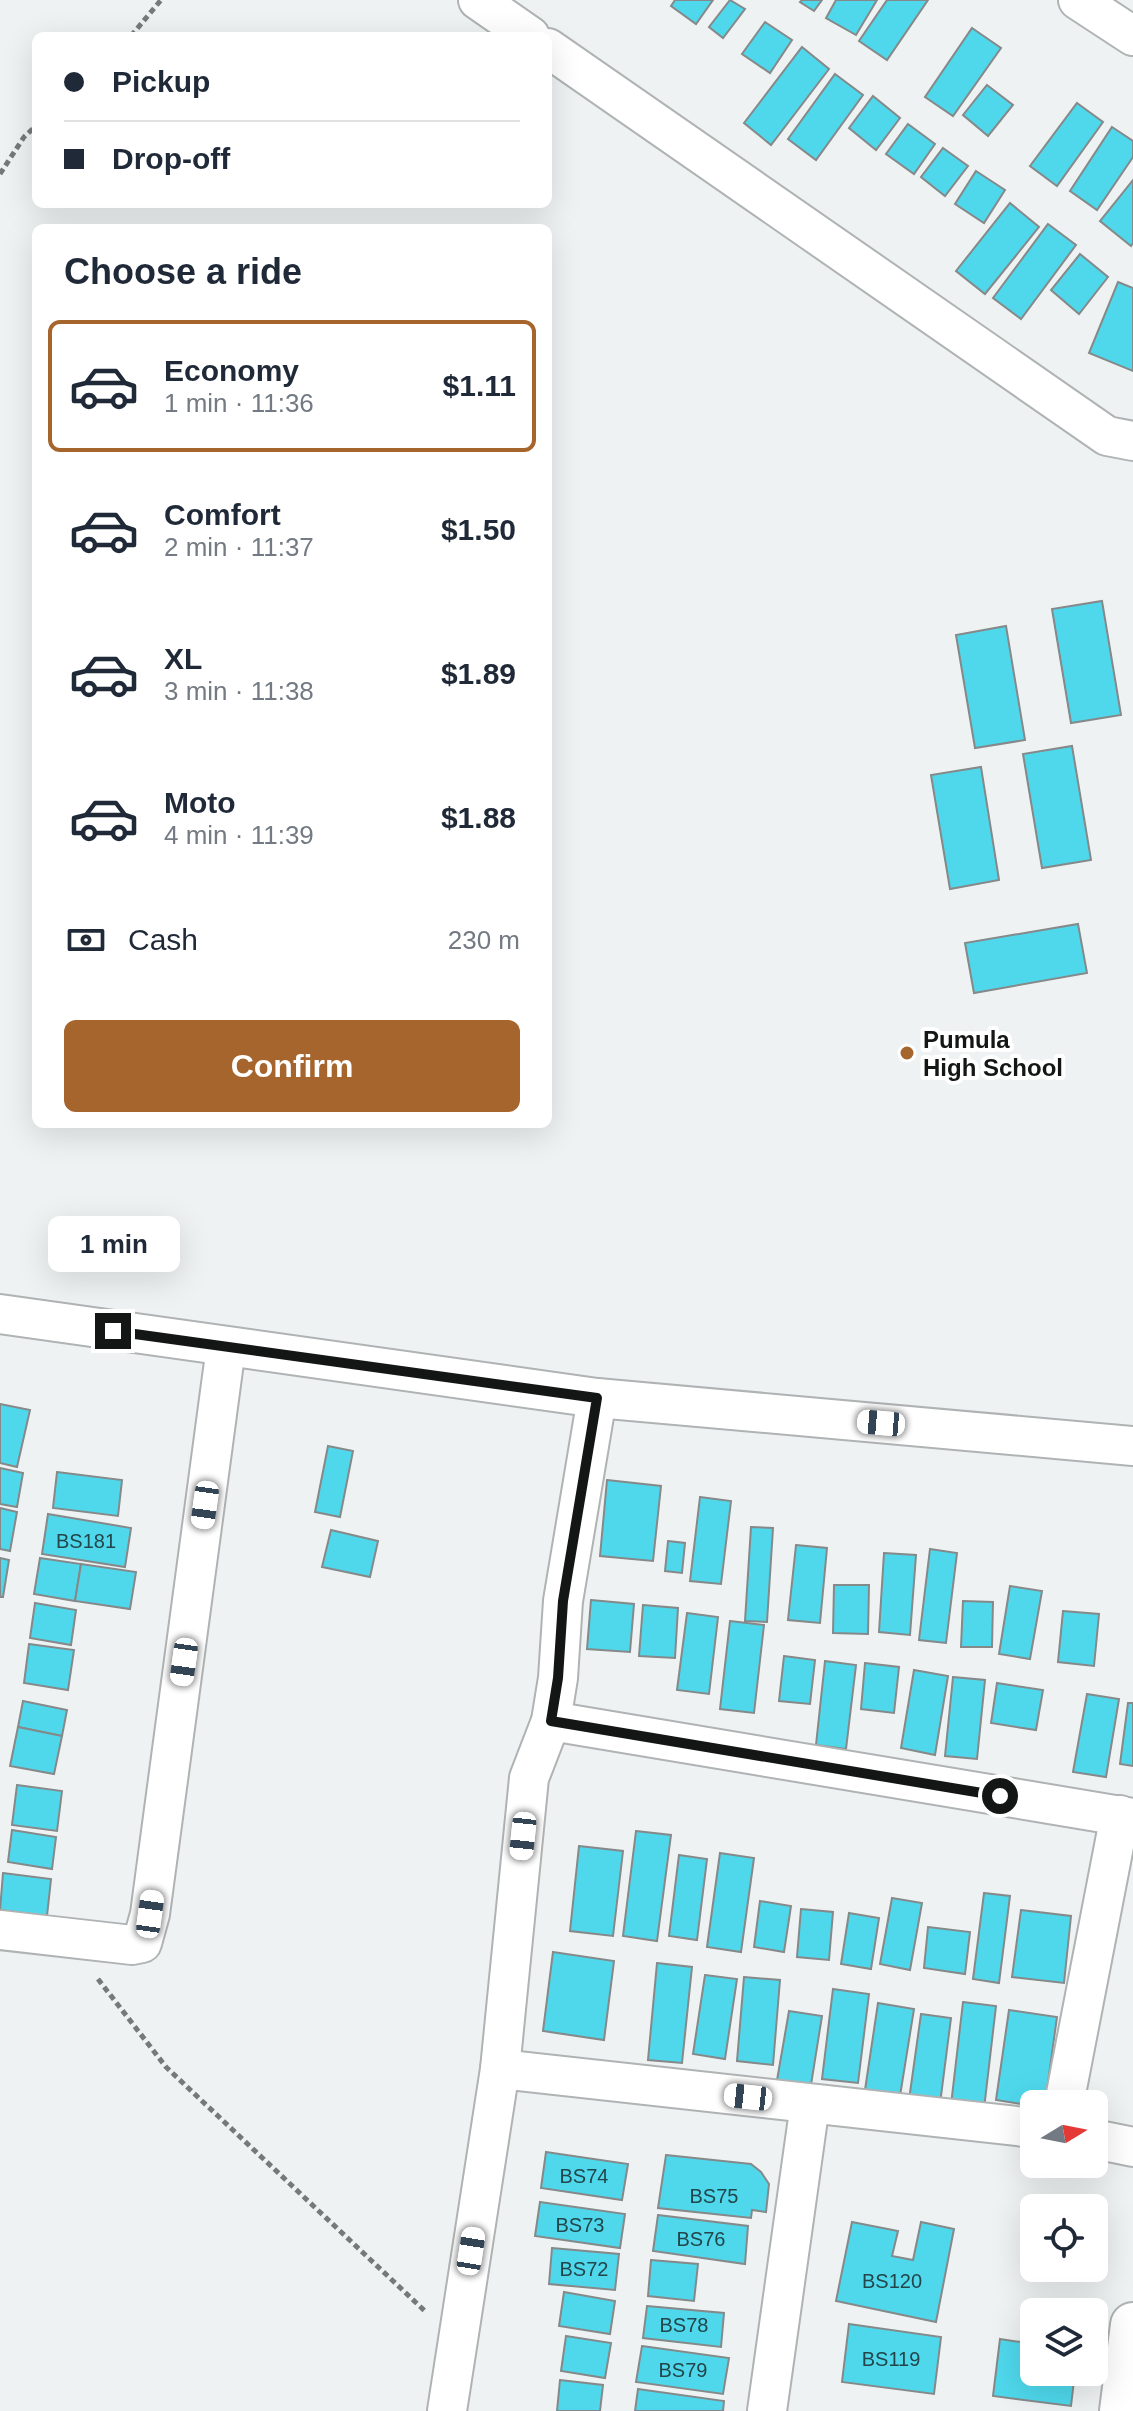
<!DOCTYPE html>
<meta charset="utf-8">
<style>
body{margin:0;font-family:Helvetica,sans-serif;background:#f2f2f3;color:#1f2937;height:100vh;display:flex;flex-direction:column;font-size:30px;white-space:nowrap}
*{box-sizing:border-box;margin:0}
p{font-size:26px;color:#747a83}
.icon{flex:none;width:44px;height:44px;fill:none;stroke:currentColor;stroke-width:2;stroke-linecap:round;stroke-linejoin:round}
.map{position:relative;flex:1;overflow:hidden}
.panel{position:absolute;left:32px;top:224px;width:520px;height:904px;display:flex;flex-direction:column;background:#fff;border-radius:12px;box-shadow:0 8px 32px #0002}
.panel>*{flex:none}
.banner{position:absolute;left:32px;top:32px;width:520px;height:176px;border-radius:12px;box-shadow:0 8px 32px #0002;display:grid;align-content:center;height:176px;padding:0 32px;background:#fff}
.needle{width:52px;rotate:80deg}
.tools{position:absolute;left:1020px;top:2090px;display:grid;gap:16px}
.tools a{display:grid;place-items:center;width:88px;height:88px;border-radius:12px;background:#fff;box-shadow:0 8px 32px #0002;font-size:40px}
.end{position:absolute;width:36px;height:36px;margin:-18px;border:10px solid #141515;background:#fff;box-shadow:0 0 0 4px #fff}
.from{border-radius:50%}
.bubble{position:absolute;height:56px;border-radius:12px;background:#fff;box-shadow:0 8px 32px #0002;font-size:26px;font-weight:700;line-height:56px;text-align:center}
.car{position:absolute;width:24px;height:48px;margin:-24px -12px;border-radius:10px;box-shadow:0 0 6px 2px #0007;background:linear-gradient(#fff 24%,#345 0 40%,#fff 0 76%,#345 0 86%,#fff 0)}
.banner b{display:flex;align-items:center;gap:28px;height:76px;font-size:30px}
.banner b+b{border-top:2px solid #e0e1e3}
.banner i{width:20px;height:20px;background:#1f2937}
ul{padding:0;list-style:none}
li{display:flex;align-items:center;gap:24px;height:132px;margin:0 16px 12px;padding:0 16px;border:4px solid transparent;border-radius:12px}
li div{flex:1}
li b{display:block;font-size:30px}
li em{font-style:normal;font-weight:700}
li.on{border-color:#a5652d}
li>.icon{width:72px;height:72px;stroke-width:1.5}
h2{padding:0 32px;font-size:36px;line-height:96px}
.pay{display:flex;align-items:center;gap:20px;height:88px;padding:0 32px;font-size:30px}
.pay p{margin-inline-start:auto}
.cta{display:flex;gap:16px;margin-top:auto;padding:16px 32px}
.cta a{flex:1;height:92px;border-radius:12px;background:#a5652d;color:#fff;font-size:32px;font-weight:700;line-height:92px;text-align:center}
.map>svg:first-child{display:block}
</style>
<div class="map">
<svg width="1133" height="2411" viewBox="0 0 1133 2411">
<rect width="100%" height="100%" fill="#eef2f3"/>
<g fill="#4fd8ec" stroke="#858989" stroke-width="2">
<path d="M675,0H713L696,24L671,6Z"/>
<path d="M730,0L745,9L723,38L709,27Z"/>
<path d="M802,0H822L814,11L800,2Z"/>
<path d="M836,0H877L856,35L826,18Z"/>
<path d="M887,0H928L887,60L859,41Z"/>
<path d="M765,22L792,40L770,73L742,54Z"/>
<path d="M972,28L1001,48L953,116L925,97Z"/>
<path d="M802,47L829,69L771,145L744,123Z"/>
<path d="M835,74L863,95L816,160L788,139Z"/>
<path d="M987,85L1013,105L988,136L963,115Z"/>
<path d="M873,96L900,118L876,150L849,128Z"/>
<path d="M1077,103L1103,122L1057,186L1030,166Z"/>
<path d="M908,124L935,144L914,174L886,154Z"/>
<path d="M1112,127L1133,141V157L1097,210L1070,191Z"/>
<path d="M943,148L968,166L945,196L921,177Z"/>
<path d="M976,171L1005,190L984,223L955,204Z"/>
<path d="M1133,180V243L1131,246L1100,221Z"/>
<path d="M1010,203L1039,227L985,294L956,271Z"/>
<path d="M1048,224L1076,245L1021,319L993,298Z"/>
<path d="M1080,254L1108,277L1079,314L1051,290Z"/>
<path d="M1118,282L1133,288V371L1089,353Z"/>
<path d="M1102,601L1121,715L1071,723L1052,609Z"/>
<path d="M1006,626L1025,740L975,748L956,635Z"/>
<path d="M1072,746L1091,860L1042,868L1023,754Z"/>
<path d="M981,767L999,880L950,889L931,775Z"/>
<path d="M1078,924L1087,973L974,993L965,943Z"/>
<path d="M0,1404L30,1410L17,1467L0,1463Z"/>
<path d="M328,1446L353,1451L340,1517L315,1512Z"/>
<path d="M0,1468L23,1473L17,1507L0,1504Z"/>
<path d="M57,1472L122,1480L118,1516L53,1508Z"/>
<path d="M607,1480L661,1486L653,1561L600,1556Z"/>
<path d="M700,1497L731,1501L721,1584L690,1581Z"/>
<path d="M0,1508L17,1512L10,1551L0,1549Z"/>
<path d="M48,1514L131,1528L125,1567L42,1554Z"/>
<path d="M751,1527L773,1528L767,1622L745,1621Z"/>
<path d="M331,1530L378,1541L370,1577L322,1567Z"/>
<path d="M668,1541L685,1543L682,1573L665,1571Z"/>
<path d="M796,1545L827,1548L820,1623L788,1620Z"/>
<path d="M930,1549L957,1553L946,1643L919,1640Z"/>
<path d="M884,1553L916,1555L910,1635L879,1632Z"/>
<path d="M0,1558L9,1560L3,1597H0Z"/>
<path d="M40,1558L81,1564L75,1601L34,1594Z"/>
<path d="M81,1564L136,1572L130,1609L75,1601Z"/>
<path d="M834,1585H869L868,1634L833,1633Z"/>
<path d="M1010,1586L1042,1591L1030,1659L999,1654Z"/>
<path d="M591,1600L634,1604L630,1652L587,1649Z"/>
<path d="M963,1601L993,1602L992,1647H961Z"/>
<path d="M35,1603L76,1610L71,1645L30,1638Z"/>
<path d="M643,1605L678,1608L675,1658L639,1656Z"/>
<path d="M1063,1611L1099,1614L1094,1666L1058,1662Z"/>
<path d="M687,1613L718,1617L709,1694L677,1690Z"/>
<path d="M730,1621L764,1625L754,1713L720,1709Z"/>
<path d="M29,1644L74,1650L68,1690L24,1683Z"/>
<path d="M784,1656L815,1660L810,1704L779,1701Z"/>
<path d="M825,1661L856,1665L846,1749L816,1745Z"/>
<path d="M865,1663L899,1667L894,1713L861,1709Z"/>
<path d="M914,1670L948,1676L935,1755L901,1748Z"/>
<path d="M953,1677L985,1680L977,1759L945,1756Z"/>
<path d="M997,1683L1043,1690L1036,1730L991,1723Z"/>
<path d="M1087,1694L1119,1699L1106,1777L1073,1772Z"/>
<path d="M23,1701L67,1710L62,1736L18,1727Z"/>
<path d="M1128,1703H1133V1766L1120,1764Z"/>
<path d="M18,1727L62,1736L54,1774L10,1766Z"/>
<path d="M17,1785L62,1791L57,1831L12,1825Z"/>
<path d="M12,1830L56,1837L52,1869L8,1862Z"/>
<path d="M636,1831L671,1835L657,1941L623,1936Z"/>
<path d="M579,1846L623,1851L613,1936L570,1931Z"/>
<path d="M720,1853L754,1858L741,1952L707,1947Z"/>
<path d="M679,1855L707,1859L697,1940L669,1936Z"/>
<path d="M3,1873L51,1879L47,1916L0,1910Z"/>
<path d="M984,1893L1010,1896L999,1983L973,1979Z"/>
<path d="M892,1898L922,1903L910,1970L880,1964Z"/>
<path d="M760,1901L791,1906L784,1952L754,1947Z"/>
<path d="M801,1909L833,1912L829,1960L797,1957Z"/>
<path d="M1021,1910L1071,1916L1064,1983L1012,1977Z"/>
<path d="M849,1913L879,1918L871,1969L841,1964Z"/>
<path d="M928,1927L970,1932L965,1974L924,1968Z"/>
<path d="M553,1952L614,1961L604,2040L543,2031Z"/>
<path d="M657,1963L692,1967L682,2063L648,2060Z"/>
<path d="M705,1975L737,1979L725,2059L693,2054Z"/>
<path d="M744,1977L780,1980L773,2065L737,2061Z"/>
<path d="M833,1989L869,1994L858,2083L822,2079Z"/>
<path d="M963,2002L996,2006L984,2109L951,2105Z"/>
<path d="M878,2003L914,2009L900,2096L865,2090Z"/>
<path d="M1009,2010L1057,2017L1045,2104H1034V2106L996,2100Z"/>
<path d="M789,2011L822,2016L810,2091L776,2086Z"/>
<path d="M921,2014L951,2018L940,2104L909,2100Z"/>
<path d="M546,2152L628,2164L622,2200L541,2188Z"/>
<path d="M666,2155L751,2164L761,2172L769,2184L766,2212L752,2210L751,2218L658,2208Z"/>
<path d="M540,2202L625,2214L620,2248L535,2236Z"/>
<path d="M658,2215L748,2226L745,2264L653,2251Z"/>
<path d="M852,2222L898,2231L892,2256L913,2260L921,2222L954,2229L936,2322L836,2301Z"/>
<path d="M552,2248L619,2254L615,2290L549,2284Z"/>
<path d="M651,2260L698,2264L694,2301L648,2296Z"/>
<path d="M564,2292L615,2301L610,2334L559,2326Z"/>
<path d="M647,2306L724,2313L721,2347L643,2338Z"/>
<path d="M849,2324L941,2337L934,2394L842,2382Z"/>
<path d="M566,2336L611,2343L605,2378L561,2371Z"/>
<path d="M1000,2339L1034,2344V2372H1075L1071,2406L993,2396Z"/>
<path d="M642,2346L729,2358L723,2394L636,2382Z"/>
<path d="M560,2380L603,2385L600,2411H557Z"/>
<path d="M638,2389L724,2401L723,2411H635Z"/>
</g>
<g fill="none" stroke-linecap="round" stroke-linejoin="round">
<defs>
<g id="street">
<path d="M478,0L530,36"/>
<path d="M1078,0L1133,36"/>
<path d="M548,48L1107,436L1133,441"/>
<path d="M0,1314L597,1398L1133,1446"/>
<path d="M551,1721L1133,1818"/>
<path d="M0,1930L132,1945L142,1943L150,1914L226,1347"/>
<path d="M500,2069L1034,2128"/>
<path d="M1064,2104L1120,1815"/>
<path d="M1094,2139L1133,2147"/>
<path d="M447,2411L500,2069L529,1778L551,1721L558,1678L563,1601L597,1398"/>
<path d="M767,2411L810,2104"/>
</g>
<path id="secondary" d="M1122,2411L1133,2325"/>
</defs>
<use href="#street" stroke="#afb3b3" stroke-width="42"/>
<use href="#secondary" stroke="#afb3b3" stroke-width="48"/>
<g stroke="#767979" stroke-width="5" stroke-dasharray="6 4" stroke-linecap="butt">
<path d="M131,36L161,0"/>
<path d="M0,174L24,137L36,126"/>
<path d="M98,1979L166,2067L427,2313"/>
</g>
<use href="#street" stroke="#fff" stroke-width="38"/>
<use href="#secondary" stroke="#fff" stroke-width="44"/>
</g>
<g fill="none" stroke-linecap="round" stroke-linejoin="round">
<path stroke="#141515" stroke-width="10" d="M113,1331L597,1398L563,1601L558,1678L551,1721L1000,1796"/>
</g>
<circle fill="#a5652d" stroke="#fff" stroke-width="3" cx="907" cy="1053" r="8"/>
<g text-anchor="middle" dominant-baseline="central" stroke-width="8" stroke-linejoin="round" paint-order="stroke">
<g font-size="20" fill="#23464b">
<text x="86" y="1541">BS181</text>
<text x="584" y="2176">BS74</text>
<text x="714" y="2196">BS75</text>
<text x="580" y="2225">BS73</text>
<text x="701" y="2239">BS76</text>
<text x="584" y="2269">BS72</text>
<text x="892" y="2281">BS120</text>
<text x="684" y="2325">BS78</text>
<text x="891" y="2359">BS119</text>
<text x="683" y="2370">BS79</text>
</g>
<g font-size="24" font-weight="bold" fill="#141515" stroke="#fff" text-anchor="start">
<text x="923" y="1039">Pumula<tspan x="923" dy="28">High School</tspan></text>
</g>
</g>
</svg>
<div class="tools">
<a><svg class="needle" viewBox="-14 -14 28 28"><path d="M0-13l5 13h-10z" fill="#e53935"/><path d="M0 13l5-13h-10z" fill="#747a83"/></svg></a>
<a><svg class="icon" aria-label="locate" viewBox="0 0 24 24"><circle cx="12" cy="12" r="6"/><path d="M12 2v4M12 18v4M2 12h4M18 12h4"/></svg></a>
<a><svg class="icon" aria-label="layers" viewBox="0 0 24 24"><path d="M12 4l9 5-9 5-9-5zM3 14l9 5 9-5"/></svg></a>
</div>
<i class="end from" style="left:1000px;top:1796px"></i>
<i class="end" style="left:113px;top:1331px"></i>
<div class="bubble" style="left:48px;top:1216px;width:132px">1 min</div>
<i class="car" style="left:881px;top:1423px;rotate:275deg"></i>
<i class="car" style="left:205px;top:1505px;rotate:188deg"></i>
<i class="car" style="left:184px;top:1662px;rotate:188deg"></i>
<i class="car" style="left:523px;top:1836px;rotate:186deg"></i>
<i class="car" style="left:150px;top:1914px;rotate:8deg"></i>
<i class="car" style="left:748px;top:2097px;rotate:276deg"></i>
<i class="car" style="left:471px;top:2251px;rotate:9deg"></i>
<div class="banner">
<b><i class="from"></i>Pickup</b>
<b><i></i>Drop-off</b>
</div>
<section class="panel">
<h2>Choose a ride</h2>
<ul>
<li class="on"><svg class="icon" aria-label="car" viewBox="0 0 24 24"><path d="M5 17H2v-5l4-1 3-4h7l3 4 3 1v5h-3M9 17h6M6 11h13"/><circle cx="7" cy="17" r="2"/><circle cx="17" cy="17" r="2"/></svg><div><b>Economy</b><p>1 min · 11:36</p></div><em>$1.11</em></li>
<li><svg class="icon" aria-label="car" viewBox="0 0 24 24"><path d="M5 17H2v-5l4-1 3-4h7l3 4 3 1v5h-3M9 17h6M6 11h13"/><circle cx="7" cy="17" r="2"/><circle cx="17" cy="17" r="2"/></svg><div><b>Comfort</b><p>2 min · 11:37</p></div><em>$1.50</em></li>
<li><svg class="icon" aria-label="car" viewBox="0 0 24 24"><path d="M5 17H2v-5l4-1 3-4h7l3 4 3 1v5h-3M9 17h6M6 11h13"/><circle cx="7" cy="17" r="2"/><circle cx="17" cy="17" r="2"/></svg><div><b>XL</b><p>3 min · 11:38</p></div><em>$1.89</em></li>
<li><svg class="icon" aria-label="car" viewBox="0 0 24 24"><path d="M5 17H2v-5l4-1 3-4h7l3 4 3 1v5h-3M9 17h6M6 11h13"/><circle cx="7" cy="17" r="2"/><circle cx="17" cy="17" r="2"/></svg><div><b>Moto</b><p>4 min · 11:39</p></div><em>$1.88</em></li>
</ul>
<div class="pay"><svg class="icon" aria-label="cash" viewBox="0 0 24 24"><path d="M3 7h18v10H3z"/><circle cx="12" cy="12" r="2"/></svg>Cash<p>230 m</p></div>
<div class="cta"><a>Confirm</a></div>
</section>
</div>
